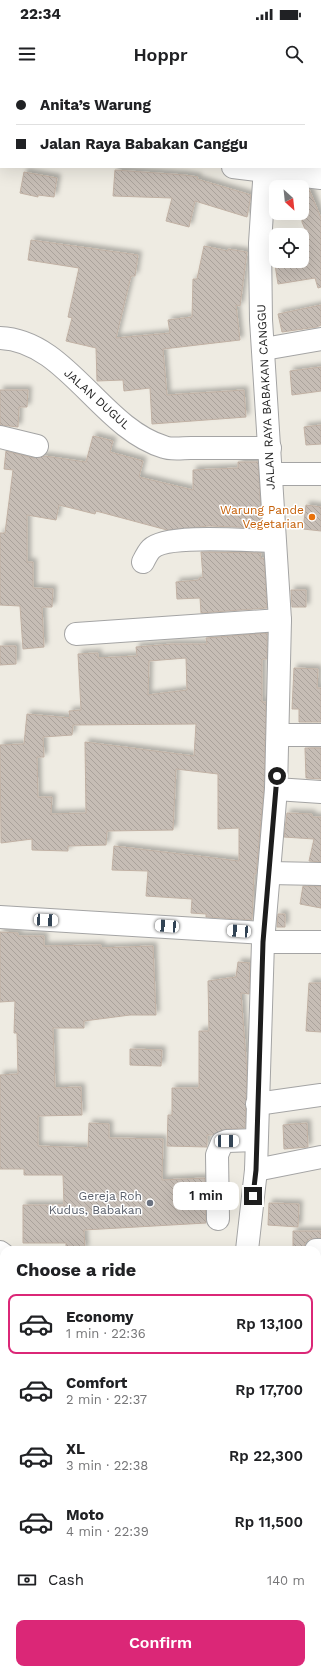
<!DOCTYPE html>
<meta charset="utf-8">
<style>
body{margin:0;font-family:"Work Sans",sans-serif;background:#f6f6f6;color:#202124;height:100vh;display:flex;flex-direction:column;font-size:15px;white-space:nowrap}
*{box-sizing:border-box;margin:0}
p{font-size:13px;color:#757577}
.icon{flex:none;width:22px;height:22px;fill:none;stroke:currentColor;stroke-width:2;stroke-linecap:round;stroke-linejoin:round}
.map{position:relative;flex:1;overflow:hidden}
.details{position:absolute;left:0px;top:1166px;width:321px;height:428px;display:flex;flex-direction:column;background:#fff;border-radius:12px 12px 0 0;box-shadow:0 4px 16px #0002}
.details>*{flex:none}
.top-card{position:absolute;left:0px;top:0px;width:321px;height:88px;box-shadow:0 4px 16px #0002;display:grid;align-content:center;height:88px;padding:0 16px;background:#fff}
.needle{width:26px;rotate:153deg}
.fabs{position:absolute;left:269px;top:100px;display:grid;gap:8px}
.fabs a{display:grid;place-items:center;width:40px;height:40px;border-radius:8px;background:#fff;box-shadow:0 4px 16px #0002;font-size:20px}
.end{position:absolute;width:18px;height:18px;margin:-9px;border:5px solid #1d1d1d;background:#fff;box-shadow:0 0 0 2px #fff}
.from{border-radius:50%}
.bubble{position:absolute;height:28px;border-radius:8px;background:#fff;box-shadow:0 4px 16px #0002;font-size:13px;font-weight:600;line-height:28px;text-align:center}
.car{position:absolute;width:12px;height:24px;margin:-12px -6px;border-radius:5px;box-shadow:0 0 3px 1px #0007;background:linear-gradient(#fff 24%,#345 0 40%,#fff 0 76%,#345 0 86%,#fff 0)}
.top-card b{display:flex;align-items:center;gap:14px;height:38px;font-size:15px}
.top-card b+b{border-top:1px solid #e0e0e0}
.top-card i{width:10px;height:10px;background:#202124}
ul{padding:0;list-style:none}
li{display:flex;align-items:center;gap:12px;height:60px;margin:0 8px 6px;padding:0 8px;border:2px solid transparent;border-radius:8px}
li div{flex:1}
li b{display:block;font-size:15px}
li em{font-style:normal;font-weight:600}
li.current{border-color:#db2777}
li>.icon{width:36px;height:36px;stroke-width:1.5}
h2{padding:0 16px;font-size:18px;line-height:48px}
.pay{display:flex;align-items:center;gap:10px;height:44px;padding:0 16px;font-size:15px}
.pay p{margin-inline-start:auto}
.cta{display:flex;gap:8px;margin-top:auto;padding:8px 16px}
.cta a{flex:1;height:46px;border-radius:8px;background:#db2777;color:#fff;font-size:16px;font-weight:600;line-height:46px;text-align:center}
.status{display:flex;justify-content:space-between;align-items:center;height:28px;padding:0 20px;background:#fff;direction:ltr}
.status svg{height:11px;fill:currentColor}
header{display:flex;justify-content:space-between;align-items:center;height:52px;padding:0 16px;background:#fff;font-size:18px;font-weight:600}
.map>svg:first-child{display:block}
</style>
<div class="status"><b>22:34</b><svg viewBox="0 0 49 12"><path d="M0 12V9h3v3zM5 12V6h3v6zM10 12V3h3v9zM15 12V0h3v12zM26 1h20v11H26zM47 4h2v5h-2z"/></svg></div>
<header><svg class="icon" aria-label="menu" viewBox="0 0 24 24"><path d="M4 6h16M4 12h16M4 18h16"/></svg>Hoppr<svg class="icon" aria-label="search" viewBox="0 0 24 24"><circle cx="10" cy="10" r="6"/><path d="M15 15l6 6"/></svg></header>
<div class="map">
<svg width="321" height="1594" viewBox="0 0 321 1594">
<defs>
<pattern id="building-back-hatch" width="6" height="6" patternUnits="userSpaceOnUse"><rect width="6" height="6" fill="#c6bdb5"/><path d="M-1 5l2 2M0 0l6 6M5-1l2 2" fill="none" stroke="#aaa29b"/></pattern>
<filter id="shadow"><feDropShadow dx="3.5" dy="-3.5" stdDeviation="2" flood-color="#0004"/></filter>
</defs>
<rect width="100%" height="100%" fill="#eeebe2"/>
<g fill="url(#building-back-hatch)" stroke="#c1b1a4" fill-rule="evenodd" filter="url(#shadow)">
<path d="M115,90L185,95L198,97L197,99L251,115L247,137L195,121L189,147L166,141L172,118L113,116Z"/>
<path d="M24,92L57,98L54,117L38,115V117L20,113Z"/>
<path d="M302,108L309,109L321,138V207L318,208L315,198L278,204L275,185L308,179L302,159L308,156L302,142Z"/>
<path d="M31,160L138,175L135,196H131L116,258L170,253L168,240L192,237L193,199H197L204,166L228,171V169L247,172L240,226L236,225L240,260L163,269L167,315L244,310L246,337L152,344L150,308L124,311L123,300L97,301L96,268L66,261L72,238L68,237L79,188L28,180Z"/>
<path d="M321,225V245L317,247L282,252L278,234Z"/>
<path d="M321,287V311L292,315L290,291Z"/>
<path d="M0,310H28L27,327H19L18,347L0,345Z"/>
<path d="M321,345V364L306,365L304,347Z"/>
<path d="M93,356L113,361L110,372L143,381L139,397L193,410V390L238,388V382H258L262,448L209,446L167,450L96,431L95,434L59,425L56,440L27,435V482H33V508L53,509L52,527H42L44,567L23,569L20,526L0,525V453H5L13,390L4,389L6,371L34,378L45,376L86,382Z"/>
<path d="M306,425L321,427V451L303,449Z"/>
<path d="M201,472L261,473L260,479L264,478L267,528L201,533L200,518L177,519L176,502L199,500V498L203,497Z"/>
<path d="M291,510H306V527H292Z"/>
<path d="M267,553V579H262V622H266L264,708L256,794H254L252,840L206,837V834L191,833L192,819L146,816L148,791L112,790L114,766L239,781V748L218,749V694L176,689L173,750L107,751L106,765L68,766V771L32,770V759L1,763L0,665L24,664L27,634L70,638L69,631L81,630L78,574L98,573V578L137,576L136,567L172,564H207L206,558ZM186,578L187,610L148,615L149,581ZM196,644L194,676L85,662L86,733L51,734L52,717H38L37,677H44L43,657L72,655L73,645Z"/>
<path d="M0,566H16V584L0,585Z"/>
<path d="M294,588L318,589L317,608H321V642H299V629H292Z"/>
<path d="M305,668H321V699L306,698Z"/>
<path d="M287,733L312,734V737H321V782L309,781L314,759L284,757Z"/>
<path d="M303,806H321V828L300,824Z"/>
<path d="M278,834H285V847H277Z"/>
<path d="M0,852L18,853V856H44V866L101,865V868L153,866L156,935H130L84,941V948H53L55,1008L81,1007L82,1035L38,1036V1066L88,1068L89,1043L109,1044V1058L163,1059L162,1100L205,1098L206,1143L84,1150L85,1169L66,1170V1163H23V1125H64L63,1095H24V1089H0V995L18,994L17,953H14L15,921L0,922Z"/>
<path d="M238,882L250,883L249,914L241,913L247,991L245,1048L226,1049L212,1055H207V1067L167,1066L168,1035H172V1008H199V951H209L208,901L236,897Z"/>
<path d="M309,903H321V952L306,951Z"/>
<path d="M130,969L162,970L161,986L130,985Z"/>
<path d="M307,1043L308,1067L284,1069L283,1045Z"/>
<path d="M269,1123L299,1124L298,1147L268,1145Z"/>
<path d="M293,1151H321V1158L309,1159L305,1163L304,1169L293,1170Z"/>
</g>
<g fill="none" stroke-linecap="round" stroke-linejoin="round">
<defs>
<g id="minor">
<path d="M135,0L150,1"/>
<path d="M233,87L321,98"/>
<path d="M0,258C66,260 101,348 164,367C171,370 183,368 191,368C217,368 244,368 270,368"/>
<path d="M264,269L321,259"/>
<path d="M0,357L37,366"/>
<path d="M271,394H321"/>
<path d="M143,482C145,478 148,472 151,469C167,453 250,461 274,461"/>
<path d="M76,554L280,540"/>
<path d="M278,655H321"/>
<path d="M276,709L321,712"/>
<path d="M269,793L321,794"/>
<path d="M0,837L264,853"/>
<path d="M263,862H321"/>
<path d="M257,1024L321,1015"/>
<path d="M256,1090L321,1077"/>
<path d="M218,1139L217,1075L222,1063L227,1061L256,1060"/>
<path d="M316,1170H321"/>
<path d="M0,1172L4,1175"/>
<path d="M317,1301H321"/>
<path d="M317,1364H321"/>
<path d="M317,1497L321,1496"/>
<path d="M317,1562L321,1561"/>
</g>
<g id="tertiary">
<path d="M284,1V0"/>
<path d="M247,1170L256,1090L263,862L276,709L280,540L261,240L260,163L265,87"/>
<path d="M236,1590V1594"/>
</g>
</defs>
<use href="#minor" stroke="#a4a4a4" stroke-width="24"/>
<use href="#tertiary" stroke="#a4a4a4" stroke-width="24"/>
<use href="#minor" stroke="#fff" stroke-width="22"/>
<use href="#tertiary" stroke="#fff" stroke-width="22"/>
</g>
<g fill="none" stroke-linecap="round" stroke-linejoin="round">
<path stroke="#1d1d1d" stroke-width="5" d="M253,1116L256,1090L263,862L277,696"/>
</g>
<circle fill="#e8710a" stroke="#fff" stroke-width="1.5" cx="312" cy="437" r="4"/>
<circle fill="#6b7280" stroke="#fff" stroke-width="1.5" cx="150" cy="1123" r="4"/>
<g text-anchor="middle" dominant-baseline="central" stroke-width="3" stroke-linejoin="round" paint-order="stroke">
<g font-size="12" fill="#1d1d1d" stroke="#fff">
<text transform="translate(266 317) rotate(-93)">JALAN RAYA BABAKAN CANGGU</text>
<text transform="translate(97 319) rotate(42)">JALAN DUGUL</text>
</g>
<g font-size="12" fill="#c56008" stroke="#fff" text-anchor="end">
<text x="304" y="430">Warung Pande<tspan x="304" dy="14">Vegetarian</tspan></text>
</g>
<g font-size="12" fill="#5b616d" stroke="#fff" text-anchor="end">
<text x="142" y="1116">Gereja Roh<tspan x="142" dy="14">Kudus, Babakan</tspan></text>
</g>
</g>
</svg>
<div class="fabs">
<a><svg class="needle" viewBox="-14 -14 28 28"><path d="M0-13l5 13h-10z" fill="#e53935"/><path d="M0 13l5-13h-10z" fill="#757577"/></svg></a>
<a><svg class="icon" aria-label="locate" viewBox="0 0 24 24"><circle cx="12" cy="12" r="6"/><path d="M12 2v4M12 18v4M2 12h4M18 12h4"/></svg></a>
</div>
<i class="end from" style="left:277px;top:696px"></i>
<i class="end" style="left:253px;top:1116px"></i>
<div class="bubble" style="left:173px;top:1102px;width:66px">1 min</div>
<i class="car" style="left:46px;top:840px;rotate:93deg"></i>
<i class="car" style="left:167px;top:846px;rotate:274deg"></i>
<i class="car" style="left:239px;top:851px;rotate:274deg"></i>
<i class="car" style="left:227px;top:1061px;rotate:89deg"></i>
<div class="top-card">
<b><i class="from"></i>Anita’s Warung</b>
<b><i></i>Jalan Raya Babakan Canggu</b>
</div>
<section class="details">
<h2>Choose a ride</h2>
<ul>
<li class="current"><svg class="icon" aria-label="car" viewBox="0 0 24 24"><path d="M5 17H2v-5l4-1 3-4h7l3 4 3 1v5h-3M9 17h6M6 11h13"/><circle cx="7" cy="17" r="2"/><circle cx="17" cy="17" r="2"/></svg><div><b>Economy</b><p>1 min · 22:36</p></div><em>Rp 13,100</em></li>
<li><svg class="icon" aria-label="car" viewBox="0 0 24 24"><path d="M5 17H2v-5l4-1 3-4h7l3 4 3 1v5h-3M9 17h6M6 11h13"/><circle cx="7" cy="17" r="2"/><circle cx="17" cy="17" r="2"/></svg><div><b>Comfort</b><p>2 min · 22:37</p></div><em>Rp 17,700</em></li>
<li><svg class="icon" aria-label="car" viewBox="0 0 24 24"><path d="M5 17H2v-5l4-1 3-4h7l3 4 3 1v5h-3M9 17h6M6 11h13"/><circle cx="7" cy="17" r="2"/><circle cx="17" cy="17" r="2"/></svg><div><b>XL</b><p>3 min · 22:38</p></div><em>Rp 22,300</em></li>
<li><svg class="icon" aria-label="car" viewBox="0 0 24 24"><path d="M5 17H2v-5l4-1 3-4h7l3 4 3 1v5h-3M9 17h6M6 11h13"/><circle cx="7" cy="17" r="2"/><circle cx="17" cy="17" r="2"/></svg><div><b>Moto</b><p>4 min · 22:39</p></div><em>Rp 11,500</em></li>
</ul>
<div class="pay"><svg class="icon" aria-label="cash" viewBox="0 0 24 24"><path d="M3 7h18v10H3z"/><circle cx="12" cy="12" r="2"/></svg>Cash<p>140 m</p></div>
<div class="cta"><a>Confirm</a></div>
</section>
</div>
